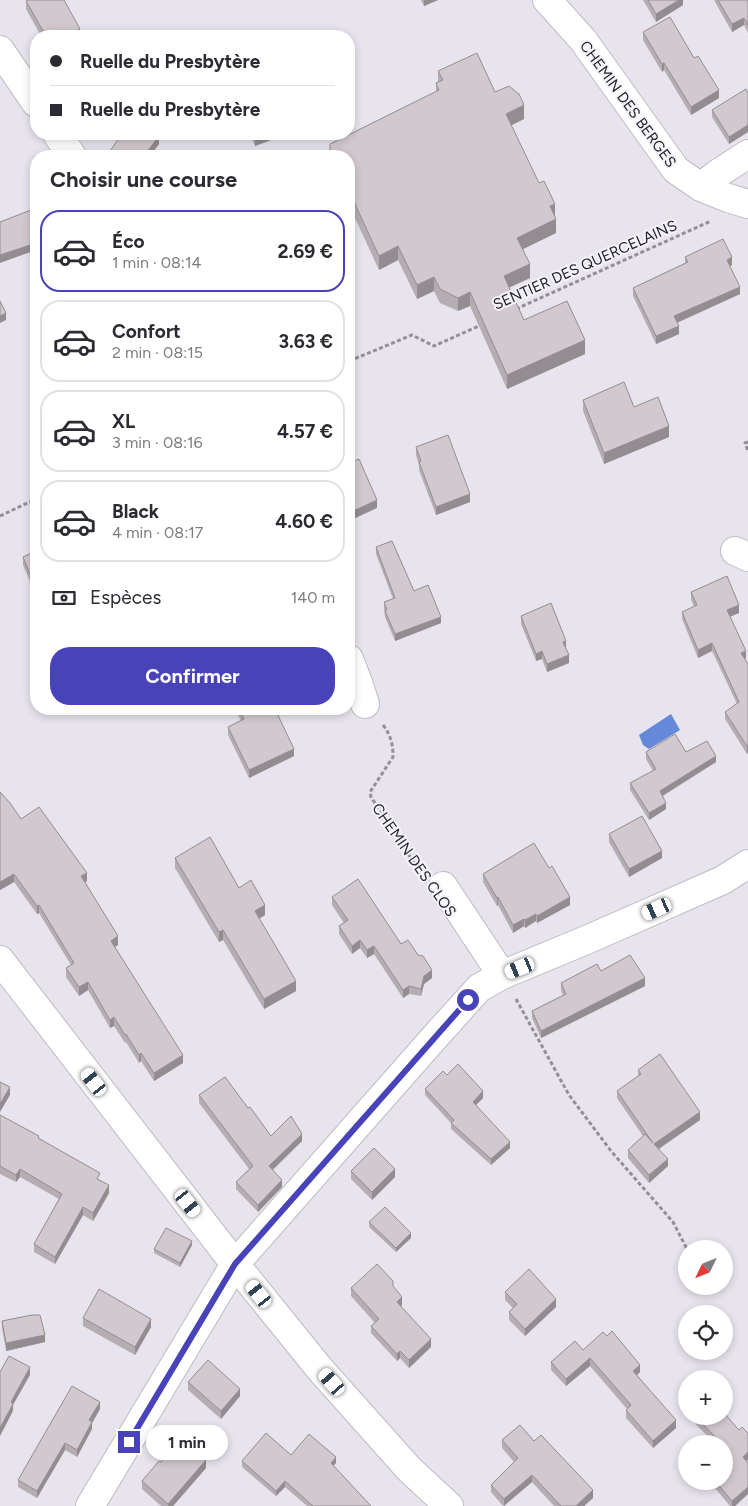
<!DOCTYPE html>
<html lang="fr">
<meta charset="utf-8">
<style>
body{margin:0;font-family:Figtree,sans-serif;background:#f7f7f7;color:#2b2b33;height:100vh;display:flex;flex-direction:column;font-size:19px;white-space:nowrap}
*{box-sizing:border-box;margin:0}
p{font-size:16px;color:#7c7c81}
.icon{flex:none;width:28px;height:28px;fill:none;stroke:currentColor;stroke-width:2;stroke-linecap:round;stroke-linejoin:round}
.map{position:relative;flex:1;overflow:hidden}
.drawer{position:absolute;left:30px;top:150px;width:325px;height:565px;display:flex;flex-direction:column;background:#fff;border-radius:20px;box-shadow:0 2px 8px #0003}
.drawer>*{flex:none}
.guide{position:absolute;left:30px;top:30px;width:325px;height:110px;border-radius:20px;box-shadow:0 2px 8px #0003;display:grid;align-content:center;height:110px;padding:0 20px;background:#fff}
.needle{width:32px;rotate:227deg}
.fabs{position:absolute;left:678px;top:1240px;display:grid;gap:10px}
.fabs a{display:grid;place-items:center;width:55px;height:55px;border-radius:50%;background:#fff;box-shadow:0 2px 8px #0003;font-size:25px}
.end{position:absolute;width:22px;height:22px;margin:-11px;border:6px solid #4843b9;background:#fff;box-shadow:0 0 0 2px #fff}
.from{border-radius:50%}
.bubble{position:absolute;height:35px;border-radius:18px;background:#fff;box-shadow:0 2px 8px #0003;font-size:16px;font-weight:700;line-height:35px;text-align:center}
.car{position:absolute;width:15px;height:30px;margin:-15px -8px;border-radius:6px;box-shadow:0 0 4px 1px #0007;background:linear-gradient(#fff 24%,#345 0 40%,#fff 0 76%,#345 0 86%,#fff 0)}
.guide b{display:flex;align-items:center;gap:18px;height:48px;font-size:19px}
.guide b+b{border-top:1px solid #e1e1e2}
.guide i{width:12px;height:12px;background:#2b2b33}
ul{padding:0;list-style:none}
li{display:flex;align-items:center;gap:15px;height:82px;margin:0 10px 8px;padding:0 10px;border:2px solid #e1e1e2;border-radius:20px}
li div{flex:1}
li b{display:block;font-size:19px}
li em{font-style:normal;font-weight:700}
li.active{border-color:#4843b9}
li>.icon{width:45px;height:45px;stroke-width:1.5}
h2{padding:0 20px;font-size:22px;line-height:60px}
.pay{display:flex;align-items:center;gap:12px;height:55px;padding:0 20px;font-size:19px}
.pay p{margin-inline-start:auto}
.primary-button{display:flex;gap:10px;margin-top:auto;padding:10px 20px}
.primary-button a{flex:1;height:58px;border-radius:20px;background:#4843b9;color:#fff;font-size:20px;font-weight:700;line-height:58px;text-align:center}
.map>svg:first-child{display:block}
</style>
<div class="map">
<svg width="748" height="1506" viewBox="0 0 748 1506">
<rect width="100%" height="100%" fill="#e8e4ee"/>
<path fill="#6389d8" d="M671,714L680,730L649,749L643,745L639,735Z"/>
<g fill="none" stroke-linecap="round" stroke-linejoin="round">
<defs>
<g id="minor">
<path d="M547,0L583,40L676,170L701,187L728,198L748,204"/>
<path d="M0,50L36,103"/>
<path d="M57,134L72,156"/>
<path d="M701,187L717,174L748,154"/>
<path d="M735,551L748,557"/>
<path d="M349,659L358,682L365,704"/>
<path d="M443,886L502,975"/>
<path d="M0,960L235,1264L319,1368L409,1469L449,1506"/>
<path d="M90,1506L235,1264L434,1038L479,988L502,975L591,938L723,880L748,864"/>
</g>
</defs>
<use href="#minor" stroke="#bebbc4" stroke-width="30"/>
<g stroke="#928f96" stroke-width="3" stroke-dasharray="4 2.5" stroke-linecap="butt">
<path d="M516,309L711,221"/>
<path d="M349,361L412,335L434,346L481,325"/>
<path d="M748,442L745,443L748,451"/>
<path d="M0,516L36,499"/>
<path d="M383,725C391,735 393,745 393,757L370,792L371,797L420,872"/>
<path d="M516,999L569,1095L611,1151L673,1222L687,1249"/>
</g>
<use href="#minor" stroke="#fff" stroke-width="28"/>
</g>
<g fill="#b5adb2">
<path d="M421,0H438L424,6Z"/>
<path d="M643,0H683V5L656,22Z"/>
<path d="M714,0H748V33L744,25L732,32Z"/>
<path d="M26,1L80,36H41L26,9Z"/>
<path d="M643,32L719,98L691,115L664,70L662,72L643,40Z"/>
<path d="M438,71L495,92L524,119L511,125L555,217L556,233L523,249L530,278L509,287L524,320L585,354L507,389L470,306L458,311L440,303L434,291L417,299L398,260L379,270L349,205V156H330V144L436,92V83L438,82Z"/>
<path d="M748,93V132L729,144L712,117V110Z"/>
<path d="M250,134H287L255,146Z"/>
<path d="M159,144L150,156H110V151Z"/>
<path d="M685,257L732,265L730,266L740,294L677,323L679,334L656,344L633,296V288L685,263Z"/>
<path d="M583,400L634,407L669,437L604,464L583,411Z"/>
<path d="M416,447L470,502L436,515L419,470V465L416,455Z"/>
<path d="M376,547L414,591L441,623L395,641L385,617L384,609V602L393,599L376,554Z"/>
<path d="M36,551V596L23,565V557Z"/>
<path d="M691,592L739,613L730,616L746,658L745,659L748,664L747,754L725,719V712L737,704L712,651L698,658L682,619V612L694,607L691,599Z"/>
<path d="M521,616L566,649L569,663L547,672L542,659L536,661L521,624Z"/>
<path d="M235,709H276V711L294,756L249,778L228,735V727L241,721Z"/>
<path d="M646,752H686L716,762L663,796L666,809L649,820L630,790V783L653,771L646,759Z"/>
<path d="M0,792L21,819L87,881L85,882L118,945L115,947L183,1063L154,1081L141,1061L139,1063L126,1042L125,1043L114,1026L110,1028L88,990L79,996L66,977V968L71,965L39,913L37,914L14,882L0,890Z"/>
<path d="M609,834L662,858L629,877L609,842Z"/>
<path d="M175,858L239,888L265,915L259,919L296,991L264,1009L223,940L219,942L175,868Z"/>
<path d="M483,874L570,905L537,923L536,921L525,928L524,926L513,933L498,905L497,906L483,882Z"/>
<path d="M332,897L401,944L432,978L424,984L421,996L409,994L403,998L374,954L367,958L360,948L352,954L339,934V926L344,923L332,905Z"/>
<path d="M601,971L645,986L541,1038L532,1018V1011L563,995L561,991V983Z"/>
<path d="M638,1070L700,1120L659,1149L668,1166L649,1183L628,1158V1150L643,1136L617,1098V1091L638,1076Z"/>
<path d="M447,1075L483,1098L476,1105L510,1148L491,1165L451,1129V1123L425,1095V1089Z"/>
<path d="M199,1095L248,1108L271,1136L302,1141L273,1170L282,1187L258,1212L236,1189V1182L249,1169L199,1103Z"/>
<path d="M0,1115L39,1138L100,1180L109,1193L93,1221L83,1215L55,1264L34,1252V1244L59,1199L20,1177L16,1182L0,1174Z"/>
<path d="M351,1171L395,1177L372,1200L351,1179Z"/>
<path d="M369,1222L411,1238L396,1252L369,1227Z"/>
<path d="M192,1245L180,1267L154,1253V1249Z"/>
<path d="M393,1287L402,1305L401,1306L431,1347L409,1368L400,1358L397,1361L371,1333V1326L375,1323L351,1296V1288Z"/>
<path d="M505,1292L556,1307L525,1336L509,1320V1312L513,1308L505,1300Z"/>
<path d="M83,1318L151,1327L135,1355L83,1326Z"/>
<path d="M2,1321L45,1342L6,1351L2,1328Z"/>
<path d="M583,1350L640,1372L637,1375L676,1428L653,1448L626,1418V1410L627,1409L590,1366L566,1386L551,1370V1362Z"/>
<path d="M188,1382L240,1396L221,1419L188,1390Z"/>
<path d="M100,1409L92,1423V1429L77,1457L65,1450L37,1498L18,1487V1480Z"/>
<path d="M688,1416H724L746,1461L748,1494L735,1506H730L709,1481H724V1444H715Z"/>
<path d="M502,1440L534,1441L593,1498L584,1506H554L532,1482L503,1506L491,1492V1485L514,1462L502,1448Z"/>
<path d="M183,1453L206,1468L173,1506H161L142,1489V1481Z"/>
<path d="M291,1455L336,1463L333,1466L371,1506H307L285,1487L276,1496L242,1467V1461Z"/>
</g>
<g fill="#938d91">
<path d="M424,0H438L424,6Z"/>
<path d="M679,0H683V5L656,22V14Z"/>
<path d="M744,18V25L732,32V24Z"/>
<path d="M80,29V36H68Z"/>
<path d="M664,63V70L662,72V64Z"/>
<path d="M719,90V98L691,115V107Z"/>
<path d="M524,105V119L506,128V114Z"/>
<path d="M748,125V132L729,144V137Z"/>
<path d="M267,134H287L255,146V139Z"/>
<path d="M159,136V144L150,156H144Z"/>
<path d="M555,204V218L550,206Z"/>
<path d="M556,219V233L517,252V238Z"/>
<path d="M36,243V250L0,263V255Z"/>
<path d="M398,246V260L379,270V256Z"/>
<path d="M732,257V265L727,268V260Z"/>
<path d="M530,264V278L504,290V276Z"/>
<path d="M434,277V291L417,299V285Z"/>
<path d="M740,287V294L674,324V316Z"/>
<path d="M470,292V306L458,311V298Z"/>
<path d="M6,313V320L0,323V316Z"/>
<path d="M679,326V334L656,344V336Z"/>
<path d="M585,340V354L507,389V375Z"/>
<path d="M352,378V386L349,388V380Z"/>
<path d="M353,403V410L349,412V404Z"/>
<path d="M669,426V437L604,464V453Z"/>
<path d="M470,494V502L436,515V507Z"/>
<path d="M377,500V508L349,521V513Z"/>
<path d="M739,605V613L727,618V610Z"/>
<path d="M441,617V623L395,641V634Z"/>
<path d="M566,641V649L563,650V642Z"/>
<path d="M712,643V651L698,658V650Z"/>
<path d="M542,651V659L536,661V654Z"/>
<path d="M746,651V658L741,661V653Z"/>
<path d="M569,655V663L547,672V664Z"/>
<path d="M747,746H748V753L747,754Z"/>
<path d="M294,749V756L249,778V770Z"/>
<path d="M716,756V762L660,797V791Z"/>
<path d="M666,803V809L649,820V813Z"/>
<path d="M662,851V858L629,877V869Z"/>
<path d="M87,873V881L81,885V876Z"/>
<path d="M14,874V882L0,890V882Z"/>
<path d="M498,897V905L497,906V898Z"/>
<path d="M570,897V905L537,923V916Z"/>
<path d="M39,905V913L37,914V906Z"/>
<path d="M265,905V915L255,921V911Z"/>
<path d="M536,914V921L525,928V920Z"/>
<path d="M524,919V926L513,933V925Z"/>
<path d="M223,930V940L219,942V932Z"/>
<path d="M118,936V945L111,949V941Z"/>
<path d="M360,940V948L352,954V946Z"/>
<path d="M374,946V954L367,958V950Z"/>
<path d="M432,970V978L424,984L421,996V989L424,976Z"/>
<path d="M645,978V986L541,1038V1031Z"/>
<path d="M296,981V991L264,1009V999Z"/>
<path d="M88,982V990L79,996V987Z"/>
<path d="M409,986V994L403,998V990Z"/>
<path d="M114,1017V1026L110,1028V1020Z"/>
<path d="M141,1053V1061L139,1063V1055Z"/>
<path d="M183,1055V1063L154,1081V1073Z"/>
<path d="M10,1087V1095L0,1112V1104Z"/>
<path d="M483,1091V1098L473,1108V1102Z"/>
<path d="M700,1112V1120L654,1152V1144Z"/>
<path d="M302,1134V1141L269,1173V1166Z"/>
<path d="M510,1142V1148L491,1165V1159Z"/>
<path d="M668,1159V1166L649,1183V1175Z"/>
<path d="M20,1169V1177L16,1182V1175Z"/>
<path d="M395,1169V1177L372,1200V1192Z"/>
<path d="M282,1180V1187L258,1212V1205Z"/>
<path d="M109,1185V1193L93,1221V1213Z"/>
<path d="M83,1207V1215L55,1264V1257Z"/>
<path d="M411,1233V1238L396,1252V1248Z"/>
<path d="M192,1241V1245L180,1267V1263Z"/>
<path d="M402,1297V1305L397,1310V1302Z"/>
<path d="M556,1299V1307L525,1336V1329Z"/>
<path d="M151,1319V1327L135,1355V1347Z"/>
<path d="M45,1335V1342L6,1351V1343Z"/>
<path d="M431,1339V1347L409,1368V1360Z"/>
<path d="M400,1351V1358L397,1361V1354Z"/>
<path d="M590,1358V1366L566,1386V1379Z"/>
<path d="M640,1365V1372L633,1379V1371Z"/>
<path d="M30,1367V1375L13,1405V1411L0,1436V1428L11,1402Z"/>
<path d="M240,1389V1396L221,1419V1411Z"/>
<path d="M100,1402V1409L92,1423V1429L77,1457V1450L89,1420Z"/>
<path d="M676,1420V1428L653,1448V1441Z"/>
<path d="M65,1443V1450L37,1498V1491Z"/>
<path d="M748,1452V1460L743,1464V1457Z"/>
<path d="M336,1457V1463L331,1469V1463Z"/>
<path d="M206,1460V1468L173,1506H168V1504Z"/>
<path d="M532,1475V1482L504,1506V1499Z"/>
<path d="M285,1481V1487L276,1496V1491Z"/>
<path d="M748,1487V1494L735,1506H732V1501Z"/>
<path d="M593,1490V1498L584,1506H576Z"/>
</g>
<g fill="#d2c9cf" stroke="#938d91">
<path d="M28,0H64L80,29L68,36H46L26,1Z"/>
<path d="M648,0H679L656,14Z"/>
<path d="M718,0H748V25L744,18L732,24Z"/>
<path d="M670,17L694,58L698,56L719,90L691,107L664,63L662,64L643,32Z"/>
<path d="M477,53L495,92L509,86L519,94L524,105L506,114L539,183L544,181L555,204L550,206L556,219L517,238L530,264L504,276L524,320L567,301L585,340L507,375L470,292L458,298L440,289L434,277L417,285L398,246L379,256L349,191V156H332L330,152V144L439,90L436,83L443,80L438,71Z"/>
<path d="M746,89L748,93V125L729,137L712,110Z"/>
<path d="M122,134H155L159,136L144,156H117L110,151Z"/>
<path d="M253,134H267L255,139Z"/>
<path d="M36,208V243L0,255V222Z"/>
<path d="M723,239L732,257L727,260L740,287L674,316L679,326L656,336L633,288L688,262L685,257Z"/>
<path d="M0,301L6,313L0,316Z"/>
<path d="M349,371L352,378L349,380Z"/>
<path d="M624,382L634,407L658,397L669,426L604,453L583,400Z"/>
<path d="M349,393L353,403L349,404Z"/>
<path d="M448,435L470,494L436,507L419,462L421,461L416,447Z"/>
<path d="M349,456L351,462L359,459L377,500L349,513Z"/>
<path d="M392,541L414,591L428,585L441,617L395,634L385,611L387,610L384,602L395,598L376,547Z"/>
<path d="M36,551V589L23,557Z"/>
<path d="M727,576L739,605L727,610L746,651L741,653L748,664V746H747L725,712L739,702L712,643L698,650L682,612L697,605L691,592Z"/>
<path d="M551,603L566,641L563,642L569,655L547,664L542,651L536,654L521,616Z"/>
<path d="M239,709H275L294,749L249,770L228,727L244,719Z"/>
<path d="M675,734L686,752L707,741L716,756L660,791L666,803L649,813L630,783L656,769L646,752Z"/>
<path d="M0,792L10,803L21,819L39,807L87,873L81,876L118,936L111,941L183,1055L154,1073L141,1053L139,1055L126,1034L125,1035L114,1017L110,1020L88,982L79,987L66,968L74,963L39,905L37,906L14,874L0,882Z"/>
<path d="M642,816L662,851L629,869L609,834Z"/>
<path d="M210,837L239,888L251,880L265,905L255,911L296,981L264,999L223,930L219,932L175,858Z"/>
<path d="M534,843L549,868L552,866L570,897L537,916L536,914L525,920L524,919L513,925L498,897L497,898L483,874Z"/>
<path d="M358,879L401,944L408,940L418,955L423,956L432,970L424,976L421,989L409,986L403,990L374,946L367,950L360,940L352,946L339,926L348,920L332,897Z"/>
<path d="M630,955L645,978L541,1031L532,1011L566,994L561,983L597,964L601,971Z"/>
<path d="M660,1054L700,1112L654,1144L668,1159L649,1175L628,1150L645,1134L653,1143L617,1091L641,1074L638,1070Z"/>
<path d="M458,1064L483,1091L473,1102L510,1142L491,1159L451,1123L454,1120L425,1089L443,1071L447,1075Z"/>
<path d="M225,1077L248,1108L250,1107L271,1136L291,1116L302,1134L269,1166L282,1180L258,1205L236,1182L253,1166L199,1095Z"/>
<path d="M0,1082L10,1087L0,1104Z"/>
<path d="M0,1115L39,1136L38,1138L100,1173L97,1179L109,1185L93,1213L83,1207L55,1257L34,1244L62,1194L20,1169L16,1175L0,1166Z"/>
<path d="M374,1148L395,1169L372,1192L351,1171Z"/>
<path d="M385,1207L411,1233L396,1248L369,1222Z"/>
<path d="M166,1228L192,1241L180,1263L154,1249Z"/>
<path d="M377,1264L393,1281V1286L402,1297L397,1302L431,1339L409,1360L400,1351L397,1354L371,1326L379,1319L351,1288Z"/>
<path d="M529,1269L556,1299L525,1329L509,1312L517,1304L505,1292Z"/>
<path d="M99,1289L151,1319L135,1347L83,1318Z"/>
<path d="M32,1315H40L45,1335L6,1343L2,1321Z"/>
<path d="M612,1331L640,1365L633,1371L676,1420L653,1441L626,1410L631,1405L590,1358L566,1379L551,1362L575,1341L583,1350L603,1332L607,1336Z"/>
<path d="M9,1356L30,1367L11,1402L13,1404L0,1428V1372Z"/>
<path d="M208,1360L240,1389L221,1411L188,1382Z"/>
<path d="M72,1386L100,1402L89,1420L92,1422L77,1450L65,1443L37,1491L18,1480Z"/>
<path d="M724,1413L739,1430L742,1427L748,1433V1452L743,1457L748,1463V1487L732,1501L715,1481H724V1444H722L695,1416H724Z"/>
<path d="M520,1425L534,1441L541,1435L593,1490L576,1506H561L532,1475L504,1499L491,1485L518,1458L502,1440Z"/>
<path d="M266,1433L291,1455L309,1434L336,1457L331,1463L371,1506H313L285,1481L276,1491L242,1461Z"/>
<path d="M190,1445L206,1460L168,1504L142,1481L159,1461L161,1462L176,1446L183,1453Z"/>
</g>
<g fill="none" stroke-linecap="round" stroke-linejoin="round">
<path stroke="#4843b9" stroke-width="6" d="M129,1442L235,1264L468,1000"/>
</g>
<g text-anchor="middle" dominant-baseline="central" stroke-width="4" stroke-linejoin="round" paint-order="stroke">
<g font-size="15" fill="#232225" stroke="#f5f2fb">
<text transform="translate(628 104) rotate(54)">CHEMIN DES BERGES</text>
<text transform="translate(585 265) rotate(-24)">SENTIER DES QUERCELAINS</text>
<text transform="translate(414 860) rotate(55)">CHEMIN DES CLOS</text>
</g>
</g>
</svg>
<div class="fabs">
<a><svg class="needle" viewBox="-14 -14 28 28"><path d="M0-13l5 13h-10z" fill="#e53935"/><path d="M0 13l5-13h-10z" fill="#7c7c81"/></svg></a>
<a><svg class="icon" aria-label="locate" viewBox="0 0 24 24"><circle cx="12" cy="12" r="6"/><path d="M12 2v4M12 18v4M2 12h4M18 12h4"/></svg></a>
<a>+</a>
<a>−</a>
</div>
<i class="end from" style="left:468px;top:1000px"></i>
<i class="end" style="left:129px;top:1442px"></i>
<div class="bubble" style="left:146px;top:1425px;width:82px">1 min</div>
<i class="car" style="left:657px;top:909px;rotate:246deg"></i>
<i class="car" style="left:520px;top:968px;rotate:248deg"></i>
<i class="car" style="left:94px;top:1082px;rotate:322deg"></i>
<i class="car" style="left:188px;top:1203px;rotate:142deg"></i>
<i class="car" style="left:259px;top:1294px;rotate:321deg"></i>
<i class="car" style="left:332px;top:1382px;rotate:319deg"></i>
<div class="guide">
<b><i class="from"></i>Ruelle du Presbytère</b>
<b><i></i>Ruelle du Presbytère</b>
</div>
<section class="drawer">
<h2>Choisir une course</h2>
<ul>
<li class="active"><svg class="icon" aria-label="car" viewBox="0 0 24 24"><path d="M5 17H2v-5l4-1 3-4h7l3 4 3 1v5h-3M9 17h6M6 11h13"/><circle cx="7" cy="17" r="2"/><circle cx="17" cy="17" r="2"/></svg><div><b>Éco</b><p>1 min · 08:14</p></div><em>2.69 €</em></li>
<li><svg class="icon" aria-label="car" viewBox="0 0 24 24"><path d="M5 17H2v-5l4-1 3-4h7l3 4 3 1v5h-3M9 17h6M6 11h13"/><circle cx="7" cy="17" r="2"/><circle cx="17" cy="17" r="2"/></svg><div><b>Confort</b><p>2 min · 08:15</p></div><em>3.63 €</em></li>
<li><svg class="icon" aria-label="car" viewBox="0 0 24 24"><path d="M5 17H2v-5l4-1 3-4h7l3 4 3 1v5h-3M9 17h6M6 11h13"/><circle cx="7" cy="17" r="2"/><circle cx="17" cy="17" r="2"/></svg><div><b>XL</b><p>3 min · 08:16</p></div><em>4.57 €</em></li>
<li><svg class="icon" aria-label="car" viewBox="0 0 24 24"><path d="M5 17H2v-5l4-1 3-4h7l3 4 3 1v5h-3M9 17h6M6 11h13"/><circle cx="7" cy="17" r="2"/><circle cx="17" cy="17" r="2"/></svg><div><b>Black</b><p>4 min · 08:17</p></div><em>4.60 €</em></li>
</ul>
<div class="pay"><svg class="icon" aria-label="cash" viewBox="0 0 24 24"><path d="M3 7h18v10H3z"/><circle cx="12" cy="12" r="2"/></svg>Espèces<p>140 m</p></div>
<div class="primary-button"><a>Confirmer</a></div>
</section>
</div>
